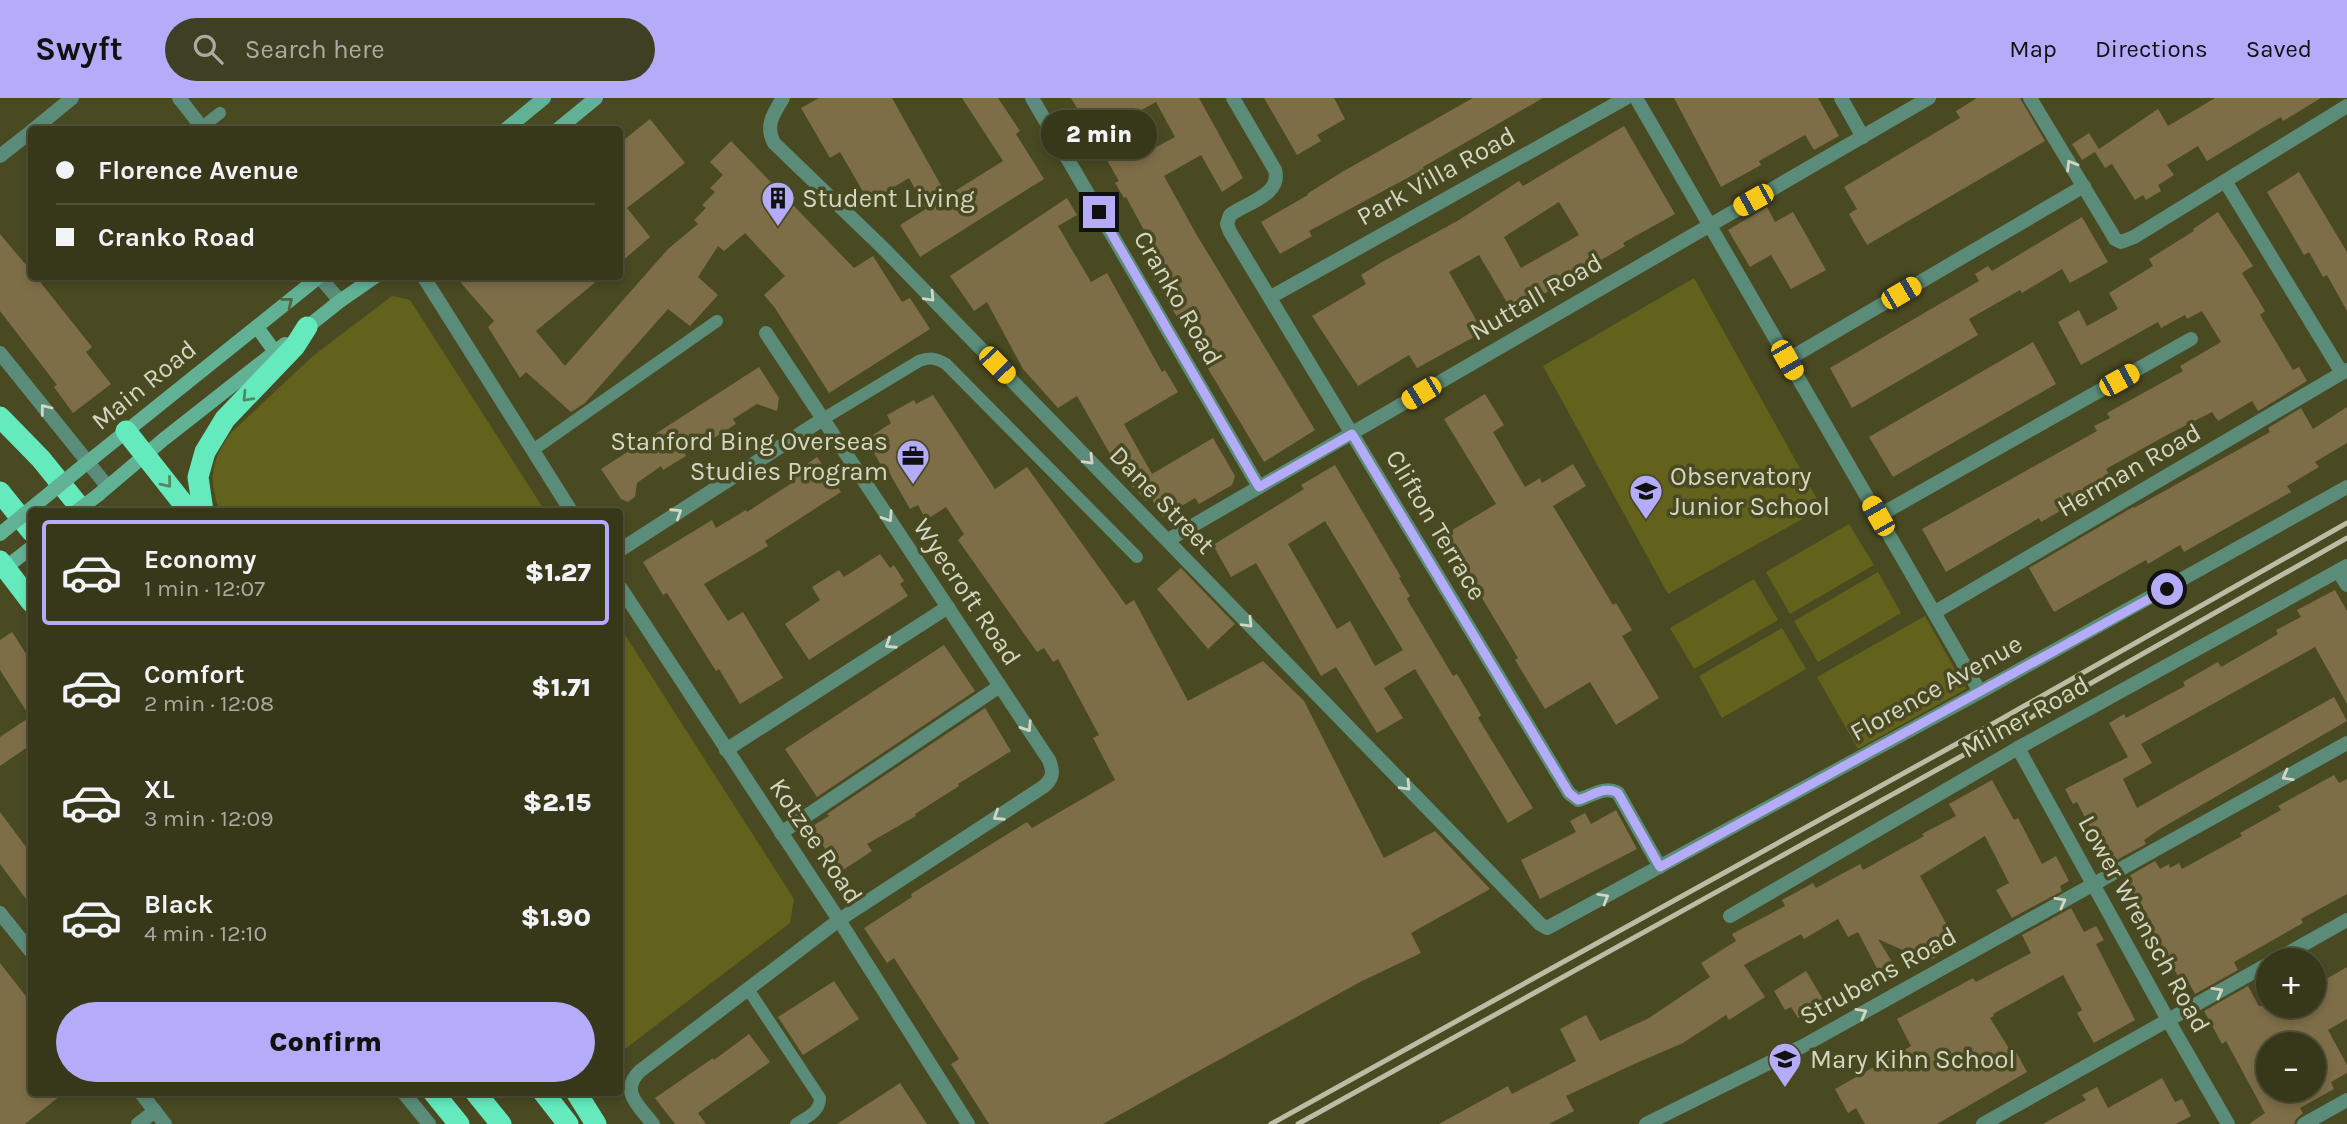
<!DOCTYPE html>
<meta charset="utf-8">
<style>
body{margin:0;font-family:Karla,sans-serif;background:#3e3f23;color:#f1f3f6;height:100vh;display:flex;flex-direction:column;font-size:26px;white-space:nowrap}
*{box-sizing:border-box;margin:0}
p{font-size:23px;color:#aaaca2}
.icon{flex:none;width:38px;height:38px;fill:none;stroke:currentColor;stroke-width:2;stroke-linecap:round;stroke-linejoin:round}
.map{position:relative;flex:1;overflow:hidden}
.details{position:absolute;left:28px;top:410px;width:595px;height:588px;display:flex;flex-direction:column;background:#37371a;border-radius:7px;box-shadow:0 4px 10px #0003,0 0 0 2px #515139}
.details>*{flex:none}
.hud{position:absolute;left:28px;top:28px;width:595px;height:154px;border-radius:7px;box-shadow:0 4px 10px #0003,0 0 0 2px #515139;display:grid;align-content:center;height:154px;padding:0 28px;background:#37371a}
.buttons{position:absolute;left:2256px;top:850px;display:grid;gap:14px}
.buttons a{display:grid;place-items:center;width:70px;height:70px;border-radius:50%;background:#37371a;box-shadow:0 4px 10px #0003,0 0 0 2px #515139;font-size:35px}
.end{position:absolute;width:32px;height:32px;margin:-16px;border:9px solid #b4acf9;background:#111;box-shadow:0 0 0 4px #111}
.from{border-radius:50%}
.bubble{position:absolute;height:49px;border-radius:24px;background:#37371a;box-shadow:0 4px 10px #0003,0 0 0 2px #515139;font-size:23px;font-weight:800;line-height:49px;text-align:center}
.car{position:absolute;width:21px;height:42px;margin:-21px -10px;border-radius:9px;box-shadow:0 0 5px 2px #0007;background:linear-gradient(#f5c518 24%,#345 0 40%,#f5c518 0 76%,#345 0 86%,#f5c518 0)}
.hud b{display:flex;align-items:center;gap:24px;height:66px;font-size:26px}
.hud b+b{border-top:2px solid #515139}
.hud i{width:18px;height:18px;background:#f1f3f6}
ul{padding:12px 0 0;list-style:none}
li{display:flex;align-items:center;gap:21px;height:105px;margin:0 14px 10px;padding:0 14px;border:4px solid transparent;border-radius:7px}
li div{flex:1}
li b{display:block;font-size:26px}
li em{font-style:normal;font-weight:800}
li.selected{border-color:#b4acf9}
li>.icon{width:63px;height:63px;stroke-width:1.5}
.primary-button{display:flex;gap:14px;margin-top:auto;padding:14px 28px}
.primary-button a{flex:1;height:80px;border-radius:42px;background:#b4acf9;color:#111;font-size:28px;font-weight:800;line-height:80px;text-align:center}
header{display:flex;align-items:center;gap:42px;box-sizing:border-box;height:98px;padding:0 35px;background:#b4acf9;color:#111}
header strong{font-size:33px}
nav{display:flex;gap:38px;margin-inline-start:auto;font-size:24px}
.search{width:490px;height:63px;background:#3e3f23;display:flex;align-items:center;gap:18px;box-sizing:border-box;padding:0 24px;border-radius:38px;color:#aaaca2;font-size:26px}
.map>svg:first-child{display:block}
</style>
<header>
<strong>Swyft</strong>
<div class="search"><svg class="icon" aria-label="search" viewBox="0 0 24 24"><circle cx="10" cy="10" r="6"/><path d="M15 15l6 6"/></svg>Search here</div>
<nav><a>Map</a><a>Directions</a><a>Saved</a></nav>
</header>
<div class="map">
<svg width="2347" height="1026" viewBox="0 0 2347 1026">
<rect width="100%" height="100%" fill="#494922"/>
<g fill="#63621d">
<path d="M1694,180L1822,410L1668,496L1543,268Z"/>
<path d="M392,198L410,202L545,413H220C208,382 211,360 232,334L313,258Z"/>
<path d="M1849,426L1874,467L1790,516L1766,474Z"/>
<path d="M1878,474L1901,515L1818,564L1794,523Z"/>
<path d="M1754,481L1778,522L1694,571L1670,530Z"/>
<path d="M1925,518L1966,591L1858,651L1817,579Z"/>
<path d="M620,529L794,801L790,825L625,951L620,944Z"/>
<path d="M1782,530L1806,571L1722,620L1699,578Z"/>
</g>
<g fill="#7d6e48" fill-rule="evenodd">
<path d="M819,0H892L947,98L1003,63L962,0H998L1020,33L1016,36L1044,81L920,159L900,127L926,111L909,80L869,104L840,54L830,60L801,10Z"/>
<path d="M1071,0H1199L1243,80L1222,94L1201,57L1164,78L1195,134L1315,332L1264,364L1144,164L1157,156L1126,99L1124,100L1115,85L1119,83ZM1156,4L1175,39L1145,55L1125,21Z"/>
<path d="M1264,0H1334L1345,21L1317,37L1321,43L1297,57Z"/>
<path d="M1473,0H1543L1423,69L1424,71L1309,133L1312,138L1280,156L1261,124L1308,97L1307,96L1342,74Z"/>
<path d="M1674,0H1818L1839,38L1814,52L1805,37L1759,63L1761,67L1721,89Z"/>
<path d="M1977,0H2020L2045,43L1867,147L1849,116L1857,111L1844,89L1960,20L1956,13Z"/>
<path d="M2215,0H2321L2283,23L2281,19L2207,63L2198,48L2167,67L2174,77L2158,87L2161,93L2146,102L2143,97L2135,102L2112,66L2105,70L2095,54L2082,62L2072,46L2089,35L2099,51L2158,11L2168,28Z"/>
<path d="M650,21L685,65L627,110L650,139L620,165V45Z"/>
<path d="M1624,28L1675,116L1623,145L1625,148L1579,175L1580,176L1512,213L1479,157L1449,174L1483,234L1417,270L1409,257L1358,288L1312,218L1366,186L1361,177L1382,164L1459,122L1519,83L1523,88ZM1559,104L1579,137L1521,170L1504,139Z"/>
<path d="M731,43L854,170L873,158L902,204L910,200L930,231L829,295L775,210L764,197L785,178L745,135L724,153L718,148L698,179L718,197L690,228L668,211L585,305L571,314L526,274L520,280L488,229L494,223L455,178H603L536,233L565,268L668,151L698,126L694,122L706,110L702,107L715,94L710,90L723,77L710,64Z"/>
<path d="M2299,74L2347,154V213L2327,177L2323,179L2309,154L2304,157L2267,94Z"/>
<path d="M1067,100L1077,117L1058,128L1091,184L1107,175L1162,274L1165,272L1178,294L1124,326L1152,376L1213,340L1235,378L1232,387L1199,406L1195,400L1163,419L1151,400L1146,403L1122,377L1077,298L1058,310L1023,271L987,204L974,213L950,178Z"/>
<path d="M1767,109L1775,124L1793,114L1826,172L1791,191L1771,157L1750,169L1728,132Z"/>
<path d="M2218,114L2253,168L2242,175L2265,213L2260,217L2293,272L2299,269L2307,283L2258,313L2252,303L2218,323L2212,314L2167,337L2106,371L2113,383L2041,424L2039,420L1946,474L1922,431L2097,333L2094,328L2110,320L2107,315L2183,273L2180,268L2221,244L2202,213L2187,221L2185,217L2161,230L2158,224L2081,267L2058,224L2079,212L2087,228L2118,211L2109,195L2153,168L2149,161L2194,133L2193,131Z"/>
<path d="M2082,119L2108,164L2070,185L2062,171L2022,195L2020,192L1969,221L1978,237L1852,310L1830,270L1979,183L1975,176L1988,168L1992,173Z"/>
<path d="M0,136L32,174V178L37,180L92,249L86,254L111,286L73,315L54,289L57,287L0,213Z"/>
<path d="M2033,244L2056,286L1893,379L1869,339Z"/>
<path d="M759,269L779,300L777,313L757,306L733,321L736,326L714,340L712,337L684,354L686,358L663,372L661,368L637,385L635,399L628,404L621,401L601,371Z"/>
<path d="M1485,296L1504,327L1493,334L1525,389L1540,380L1542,385L1573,366L1586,388L1553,408L1613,507L1616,505L1632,532L1622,538L1659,600L1616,627L1590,584L1545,611L1515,562L1518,560L1444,437L1496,406L1444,321Z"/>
<path d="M933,297L995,391L1027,369L1126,507L1134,502L1188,603L1263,563L1304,603L1384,760L1435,733L1490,791L1411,835L1421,855L1360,884L1103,1026H989L951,966L959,961L894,860L887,865L864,830L912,799L911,796L1027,724L1032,730L1115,682L1093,640L1099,637L1058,561L1053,564L1044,550L1037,554L958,442L964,436L946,409L926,422L918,407L910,411L886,369L883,371L873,353L881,349L873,337L891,325L887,317L914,302L916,306Z"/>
<path d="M2347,309V345L2315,364L2319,369L2287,388L2291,394L2184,454L2180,447L2148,466L2146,462L2054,514L2029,470L2133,409L2134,410L2270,334L2268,330L2301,310L2313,331Z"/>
<path d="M817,359L841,394L765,443L768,448L704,486L728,523L743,514L783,580L740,606L719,571L716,573L667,495L663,497L643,464L712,422L716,430L746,412L747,414L795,383L791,377Z"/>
<path d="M1335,367L1401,479L1399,480L1410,498L1407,501L1453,578L1457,576L1481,617L1478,620L1533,710L1508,725L1415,571L1384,590L1403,620L1377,635L1336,569L1321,578L1256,465L1231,479L1213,447L1304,391L1301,387ZM1325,423L1403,552L1375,568L1350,523L1337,531L1288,446Z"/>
<path d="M880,456L890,470L894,467L904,483L900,486L908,498L809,562L785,526L820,502L812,489L839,472L844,479Z"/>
<path d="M1181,470L1235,526L1208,551L1157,491Z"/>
<path d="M2335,492L2347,513V606L2315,549L2141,646L2152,665L2123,681L2137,710L2334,599L2347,623L2160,731L2144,742L2146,746L2113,764L2100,759L2088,738L2093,735L2077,704L2073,706L2065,691L2128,659L2109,625L2124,616L2126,620L2170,596L2185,588L2183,584L2218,564L2221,569L2263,545L2278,536L2276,532L2301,519L2297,512Z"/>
<path d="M12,534L32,565V646L0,668V639L30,619L0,572V542Z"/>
<path d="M944,547L975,593L817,699L785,651Z"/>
<path d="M985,610L1011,653L958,686L959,688L915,716L916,718L867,746L872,753L840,774L811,729L829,718L827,716Z"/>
<path d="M2334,677L2339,685L2347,681V796L2301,821L2303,825L2234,864L2238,872L2195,896L2190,887L2184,890L2163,850L2159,852L2149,832L2153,830L2137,798L2132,801L2122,782L2155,763L2160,771L2169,766L2170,770L2179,765L2182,771L2242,738L2240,735L2281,712L2278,708Z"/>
<path d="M1992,682L2014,722L2018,720L2042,766L2056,758L2069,783L2060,788L2062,793L2012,820L1996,792L2009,785L1985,738L1920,778L1953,838L1941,845L1935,860L1927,863L1878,841L1897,872L1882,880L1858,834L1848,839L1838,821L1804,841L1801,836L1744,867L1765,899L1729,922L1726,917L1683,945L1632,967L1566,998L1574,1013L1549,1026H1439L1508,988L1512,996L1576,963L1560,931L1586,917L1600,943L1649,920L1710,879L1701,865L1736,843L1732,836L1785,808L1782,802L1813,785L1816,790L1860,766L1863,772L1924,738L1922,736L1956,718L1949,706Z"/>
<path d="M1616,712L1637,751L1540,801L1521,762L1576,734L1570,723L1585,715L1591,726Z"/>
<path d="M0,714L32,757V809L0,766Z"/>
<path d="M2071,810L2084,834L2096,828L2104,842L2096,846L2135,922L2094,945L2077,915L2082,912L2063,877L1993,916L1994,918L1990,920L2010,952L2014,950L2027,974L1937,1026H1865L1856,1010L1848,1015L1835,991L1911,948L1897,921L1973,880L1976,884L2031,855L2022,837Z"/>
<path d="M0,865L32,906V994H65L25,1026H0Z"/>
<path d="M2347,869V921L2328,932L2347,967V975L2331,984L2334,991L2300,1010L2303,1015L2296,1021L2294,1026H2249L2265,1015L2226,943L2222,946L2204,913L2248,888L2259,908H2314V888ZM2268,947H2314V992H2268Z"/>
<path d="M1806,873L1824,903L1798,920L1791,909L1785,912L1774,893Z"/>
<path d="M834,883L859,921L803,957L778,919Z"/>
<path d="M749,936L770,964L698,1015L706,1026H675L655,1000L713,960L714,962Z"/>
<path d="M2162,980L2175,1004L2182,1001L2191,1018L2176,1026H2043L2086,1002L2082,997L2097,989L2108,1010Z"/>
<path d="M900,985L927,1026H837Z"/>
</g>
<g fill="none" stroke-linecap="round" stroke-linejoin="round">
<g stroke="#5b8c79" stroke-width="12">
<path d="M202,29L220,15"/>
<path d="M823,321L919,263C930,259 936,260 946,266L1137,459"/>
<path d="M533,352L717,223"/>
<path d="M748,891L820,1000C820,1014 807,1019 796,1026"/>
</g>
<g stroke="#5b8c79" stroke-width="14">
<path d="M179,0L204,32"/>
<path d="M783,0C773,16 765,28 774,45L883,150L1540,826L1547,830L1980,594L2347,389"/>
<path d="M1032,0L1259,389"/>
<path d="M1233,0L1275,72C1282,97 1246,105 1230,117L1227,126L1230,134L1569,695L1578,702C1592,698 1605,687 1618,695L1660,769"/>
<path d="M1636,0L1980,594"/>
<path d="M1841,0L1863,39"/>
<path d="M2030,0L2111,134L2115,141L2121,144L2134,139L2347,8"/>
<path d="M33,32L72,0"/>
<path d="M0,58L32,33"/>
<path d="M2225,83L2342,275"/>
<path d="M319,178L340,203"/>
<path d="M423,178L571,413"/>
<path d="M1271,199L1626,0"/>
<path d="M0,255L107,388"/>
<path d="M1787,262L2084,88"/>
<path d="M1878,418L2191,241"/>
<path d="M1168,442L1929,0"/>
<path d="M620,452L823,321"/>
<path d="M2338,473L2347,487"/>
<path d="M620,489L839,822L968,1026"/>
<path d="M1935,514L2347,272"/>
<path d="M2018,650L2168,922L2228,1026"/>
<path d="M726,652L948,509"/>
<path d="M781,735L1000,588"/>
<path d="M0,815L32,855"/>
<path d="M1730,818L2018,650L2347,468"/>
<path d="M2274,863L2347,822"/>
<path d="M140,994L165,1026"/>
<path d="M403,994L429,1026"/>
<path d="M138,1026L155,1013"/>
<path d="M653,1026C639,1008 619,993 640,973L839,822L1043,689C1053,681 1054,674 1049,662L766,235"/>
<path d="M1646,1026L1803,948L2347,645"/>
<path d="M1983,1026L2268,866"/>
<path d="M2304,1026L2347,1002"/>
</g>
<g stroke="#61b295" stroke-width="14">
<path d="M505,32L544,0"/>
<path d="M557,32L596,0"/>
<path d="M257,229L275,254"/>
<path d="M301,234L340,203L376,178"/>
<path d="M78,372L320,178"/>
<path d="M98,397L164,341L285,246"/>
<path d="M0,474L32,449"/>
</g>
<g stroke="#64eabd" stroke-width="21">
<path d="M0,319L41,361L83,413"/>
<path d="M126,333L189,413"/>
<path d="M0,394L32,434"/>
<path d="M203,413L198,379L205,354L225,321L295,248L307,229"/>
<path d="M0,463L32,505"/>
<path d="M433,994L459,1026"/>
<path d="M475,994L501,1026"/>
<path d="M543,994L568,1026"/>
<path d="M576,994L596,1026"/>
</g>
<g stroke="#bcbca4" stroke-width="5">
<path d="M1271,1026L1996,624L2347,425"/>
<path d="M1298,1026L2005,634L2347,440"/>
</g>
<g stroke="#61b295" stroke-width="14">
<path d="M77,413L98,397"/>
<path d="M0,436L78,372"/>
</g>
</g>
<defs><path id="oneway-chevron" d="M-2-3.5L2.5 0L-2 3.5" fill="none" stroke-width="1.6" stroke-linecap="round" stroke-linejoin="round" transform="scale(1.75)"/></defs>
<g stroke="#d5d6c1">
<use href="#oneway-chevron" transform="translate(2071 67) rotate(-121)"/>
<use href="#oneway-chevron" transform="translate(930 199) rotate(46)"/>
<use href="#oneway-chevron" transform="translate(45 311) rotate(-128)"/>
<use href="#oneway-chevron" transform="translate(1089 362) rotate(46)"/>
<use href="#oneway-chevron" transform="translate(677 415) rotate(-33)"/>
<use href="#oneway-chevron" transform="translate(888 419) rotate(56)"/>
<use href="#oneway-chevron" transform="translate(1248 525) rotate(46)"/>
<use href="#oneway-chevron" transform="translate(890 546) rotate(147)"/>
<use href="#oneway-chevron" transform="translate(1027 629) rotate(57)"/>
<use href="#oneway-chevron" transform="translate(2287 678) rotate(151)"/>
<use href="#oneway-chevron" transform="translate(1406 688) rotate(46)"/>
<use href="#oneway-chevron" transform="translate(998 718) rotate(147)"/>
<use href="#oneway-chevron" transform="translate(1604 800) rotate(-30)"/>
<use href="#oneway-chevron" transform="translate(2061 804) rotate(-29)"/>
<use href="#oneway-chevron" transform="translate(2218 894) rotate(-29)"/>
<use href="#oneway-chevron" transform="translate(1862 915) rotate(-29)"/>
</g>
<use stroke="#4f633f" href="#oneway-chevron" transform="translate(288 204) rotate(-38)"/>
<g stroke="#548960">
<use href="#oneway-chevron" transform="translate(247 299) rotate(134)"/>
<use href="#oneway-chevron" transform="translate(167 385) rotate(51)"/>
</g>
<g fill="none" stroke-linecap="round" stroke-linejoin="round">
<path stroke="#b4acf9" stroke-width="9" d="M1099,114L1259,389L1352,336L1569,695L1578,702C1592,698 1605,687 1618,695L1660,769L2167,491"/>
</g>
<defs>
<symbol id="building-pin" viewBox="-11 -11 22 30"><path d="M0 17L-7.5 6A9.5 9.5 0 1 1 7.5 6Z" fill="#b4acf9" stroke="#494922"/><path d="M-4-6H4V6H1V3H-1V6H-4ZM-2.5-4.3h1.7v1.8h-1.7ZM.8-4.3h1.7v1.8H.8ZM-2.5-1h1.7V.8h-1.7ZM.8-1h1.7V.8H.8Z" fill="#111"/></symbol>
<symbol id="office-pin" viewBox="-11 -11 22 30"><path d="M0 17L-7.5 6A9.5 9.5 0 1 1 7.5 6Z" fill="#b4acf9" stroke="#494922"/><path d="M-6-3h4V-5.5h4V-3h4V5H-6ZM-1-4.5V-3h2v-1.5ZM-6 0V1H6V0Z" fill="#111"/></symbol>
<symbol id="school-pin" viewBox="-11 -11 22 30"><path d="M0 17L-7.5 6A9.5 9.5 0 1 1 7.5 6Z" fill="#b4acf9" stroke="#494922"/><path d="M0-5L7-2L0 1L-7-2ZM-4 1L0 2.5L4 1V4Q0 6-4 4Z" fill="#111"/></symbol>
</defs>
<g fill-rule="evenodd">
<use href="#building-pin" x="759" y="81" width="38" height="52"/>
<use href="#office-pin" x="894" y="339" width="38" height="52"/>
<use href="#school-pin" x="1627" y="374" width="38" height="52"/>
<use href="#school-pin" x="1766" y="942" width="38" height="52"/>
</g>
<g text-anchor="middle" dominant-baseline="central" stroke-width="7" stroke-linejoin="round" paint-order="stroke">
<g font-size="26" fill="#d5d6c1" stroke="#494922">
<text transform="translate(1436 78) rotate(-29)">Park Villa Road</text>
<text transform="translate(1536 199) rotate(-30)">Nuttall Road</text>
<text transform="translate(1178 200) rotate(60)">Cranko Road</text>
<text transform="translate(144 287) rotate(-39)">Main Road</text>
<text transform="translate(2129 372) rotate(-30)">Herman Road</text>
<text transform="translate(1162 402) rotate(46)">Dane Street</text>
<text transform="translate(1436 427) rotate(59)">Clifton Terrace</text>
<text transform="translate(967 494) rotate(56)">Wyecroft Road</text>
<text transform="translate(1936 590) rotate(-29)">Florence Avenue</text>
<text transform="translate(2025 619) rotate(-29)">Milner Road</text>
<text transform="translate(816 743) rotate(56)">Kotzee Road</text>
<text transform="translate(2144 826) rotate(61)">Lower Wrensch Road</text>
<text transform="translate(1878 878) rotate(-29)">Strubens Road</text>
</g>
<g font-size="26" fill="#d5d6c1" stroke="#494922" text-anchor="start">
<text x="802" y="100">Student Living</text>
<text x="888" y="343" text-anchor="end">Stanford Bing Overseas<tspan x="888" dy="30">Studies Program</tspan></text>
<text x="1670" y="378">Observatory<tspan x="1670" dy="30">Junior School</tspan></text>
<text x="1810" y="961">Mary Kihn School</text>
</g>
</g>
</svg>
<div class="buttons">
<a>+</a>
<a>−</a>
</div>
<i class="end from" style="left:2167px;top:491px"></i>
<i class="end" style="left:1099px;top:114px"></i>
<div class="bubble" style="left:1041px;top:12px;width:116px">2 min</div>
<i class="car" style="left:1753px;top:102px;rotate:241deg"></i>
<i class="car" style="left:1901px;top:195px;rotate:60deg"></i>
<i class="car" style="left:1787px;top:262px;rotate:150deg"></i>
<i class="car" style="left:997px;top:267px;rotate:136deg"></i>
<i class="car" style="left:2119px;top:282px;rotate:61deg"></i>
<i class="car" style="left:1421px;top:295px;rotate:239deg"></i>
<i class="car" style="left:1878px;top:418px;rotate:330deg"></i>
<div class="hud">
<b><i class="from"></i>Florence Avenue</b>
<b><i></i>Cranko Road</b>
</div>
<section class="details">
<ul>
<li class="selected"><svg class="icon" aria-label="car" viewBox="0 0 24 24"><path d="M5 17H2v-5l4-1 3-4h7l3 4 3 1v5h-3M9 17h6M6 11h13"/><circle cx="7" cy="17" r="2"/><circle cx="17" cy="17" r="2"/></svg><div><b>Economy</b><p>1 min · 12:07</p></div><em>$1.27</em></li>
<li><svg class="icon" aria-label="car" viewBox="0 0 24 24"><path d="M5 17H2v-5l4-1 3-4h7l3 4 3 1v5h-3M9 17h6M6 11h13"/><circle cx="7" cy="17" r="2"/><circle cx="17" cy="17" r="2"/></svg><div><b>Comfort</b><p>2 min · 12:08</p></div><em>$1.71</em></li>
<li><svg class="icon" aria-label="car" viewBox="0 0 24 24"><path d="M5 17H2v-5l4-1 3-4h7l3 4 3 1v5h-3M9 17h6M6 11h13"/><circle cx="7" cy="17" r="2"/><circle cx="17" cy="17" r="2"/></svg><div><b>XL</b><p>3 min · 12:09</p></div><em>$2.15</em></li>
<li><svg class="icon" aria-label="car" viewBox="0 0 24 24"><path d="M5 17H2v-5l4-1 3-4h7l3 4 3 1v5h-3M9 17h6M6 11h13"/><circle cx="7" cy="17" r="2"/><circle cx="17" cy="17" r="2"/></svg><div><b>Black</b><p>4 min · 12:10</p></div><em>$1.90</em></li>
</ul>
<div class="primary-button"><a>Confirm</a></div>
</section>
</div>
